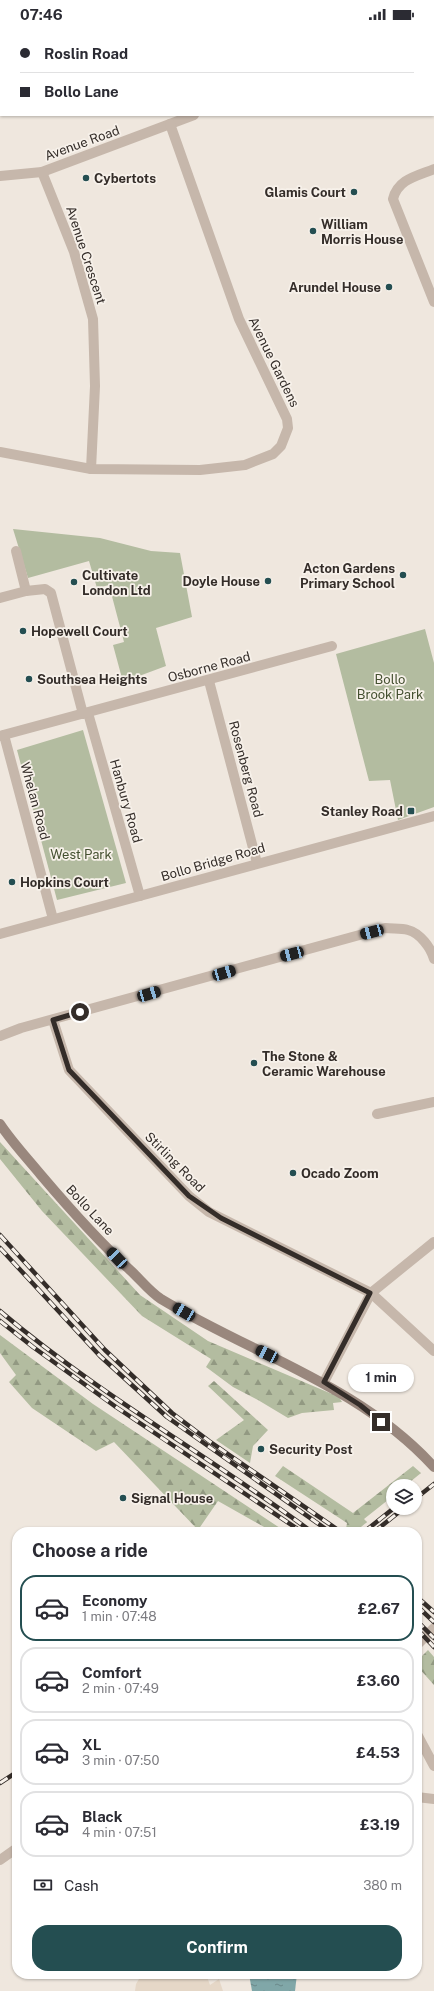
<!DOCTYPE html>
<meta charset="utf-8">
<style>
body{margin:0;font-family:"Public Sans",sans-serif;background:#f7f7f7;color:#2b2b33;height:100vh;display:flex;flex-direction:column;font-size:15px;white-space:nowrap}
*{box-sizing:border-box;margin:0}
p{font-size:13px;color:#7c7c81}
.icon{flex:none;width:22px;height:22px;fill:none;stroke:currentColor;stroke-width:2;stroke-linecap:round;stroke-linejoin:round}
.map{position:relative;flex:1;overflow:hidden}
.drawer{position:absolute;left:12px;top:1499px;width:410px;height:452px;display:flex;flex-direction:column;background:#fff;border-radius:16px;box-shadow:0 1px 3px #0004}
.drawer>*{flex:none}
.banner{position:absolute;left:0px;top:0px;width:434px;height:88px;box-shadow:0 1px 3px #0004;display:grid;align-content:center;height:88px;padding:0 20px;background:#fff}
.buttons{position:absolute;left:386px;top:1451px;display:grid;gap:8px}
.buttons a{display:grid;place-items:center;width:36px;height:36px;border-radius:50%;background:#fff;box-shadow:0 1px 3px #0004;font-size:20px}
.end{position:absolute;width:18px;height:18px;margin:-9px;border:5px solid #342d29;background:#fff;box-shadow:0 0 0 2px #fff}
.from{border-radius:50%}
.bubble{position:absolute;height:28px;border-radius:14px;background:#fff;box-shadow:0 1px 3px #0004;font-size:13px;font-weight:700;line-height:28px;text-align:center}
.car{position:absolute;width:12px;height:24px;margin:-12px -6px;border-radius:5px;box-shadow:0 0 3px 1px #0007;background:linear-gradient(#222 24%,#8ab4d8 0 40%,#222 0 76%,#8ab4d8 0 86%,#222 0)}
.banner b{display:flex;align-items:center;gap:14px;height:38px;font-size:15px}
.banner b+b{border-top:1px solid #e1e1e2}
.banner i{width:10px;height:10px;background:#2b2b33}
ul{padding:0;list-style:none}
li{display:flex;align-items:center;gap:12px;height:66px;margin:0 8px 6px;padding:0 12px;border:2px solid #e1e1e2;border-radius:16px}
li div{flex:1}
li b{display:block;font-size:15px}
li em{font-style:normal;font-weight:700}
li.selected{border-color:#244e51}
li>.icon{width:36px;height:36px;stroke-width:1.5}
h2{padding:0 20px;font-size:18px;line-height:48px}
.pay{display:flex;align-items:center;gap:10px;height:44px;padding:0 20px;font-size:15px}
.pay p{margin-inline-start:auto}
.cta{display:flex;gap:8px;margin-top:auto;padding:8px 20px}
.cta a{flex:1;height:46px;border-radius:16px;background:#244e51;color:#fff;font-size:16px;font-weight:700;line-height:46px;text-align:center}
.status{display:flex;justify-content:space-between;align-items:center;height:28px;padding:0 20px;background:#fff;direction:ltr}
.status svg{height:11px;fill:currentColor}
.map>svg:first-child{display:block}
</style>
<div class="status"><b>07:46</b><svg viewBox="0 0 49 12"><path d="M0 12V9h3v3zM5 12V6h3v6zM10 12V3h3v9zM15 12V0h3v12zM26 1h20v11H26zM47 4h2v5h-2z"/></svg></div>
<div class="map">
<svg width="434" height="1963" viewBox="0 0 434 1963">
<defs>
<pattern id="forest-firs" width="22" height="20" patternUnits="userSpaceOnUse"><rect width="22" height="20" fill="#b3bca0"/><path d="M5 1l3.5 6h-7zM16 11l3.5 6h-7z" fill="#929982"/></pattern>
<pattern id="water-ripples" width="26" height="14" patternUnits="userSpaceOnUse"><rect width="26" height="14" fill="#80a7a8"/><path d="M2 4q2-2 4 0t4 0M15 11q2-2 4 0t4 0" fill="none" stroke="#6a8889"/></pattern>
</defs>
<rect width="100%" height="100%" fill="#efe7de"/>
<g fill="url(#forest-firs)">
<path d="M0,1114L140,1267L208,1313L339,1369L342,1374L333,1375L334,1382L302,1385L288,1390L258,1372L233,1359L206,1339L211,1331L142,1288L103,1247L42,1183L0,1131Z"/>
<path d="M0,1307L93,1376L286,1504H273L218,1473L198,1502L114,1414L96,1423L32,1380L9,1354L16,1347L0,1325Z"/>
<path d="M214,1353L268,1402L253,1418L250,1435L216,1412L244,1392L208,1358Z"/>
<path d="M283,1438L353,1485L413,1438L421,1445L405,1458H393V1468L364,1491L367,1494L355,1504H350L346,1501L347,1495L275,1448Z"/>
<path d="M428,1622L434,1629V1657L417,1638V1633Z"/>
</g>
<g fill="#b3bca0">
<path d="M13,501L100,510L151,523L180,525L192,589L156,600L166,638L123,654L113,617L124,614L109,557L97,560L89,533L28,550Z"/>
<path d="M425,601L434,635V779L398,792L390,752L369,753L336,626Z"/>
<path d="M83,702L126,855L57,872L17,722Z"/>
</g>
<path fill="#e5d7c7" d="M142,1946H206L210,1957L219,1951L223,1963H135L136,1956Z"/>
<path fill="url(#water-ripples)" d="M249,1946H297L295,1963H252Z"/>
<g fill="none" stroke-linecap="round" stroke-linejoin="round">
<g stroke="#c6b7ab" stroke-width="10">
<path d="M318,0V1"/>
<path d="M418,1V0"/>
<path d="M433,52L434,53"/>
<path d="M434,141C417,148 398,151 393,171L434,274"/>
<path d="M42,144L74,224L93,291L95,358L91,441"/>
<path d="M0,148L42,144L194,87"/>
<path d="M0,424L91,441L200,442L245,437L273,426L281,418L288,400L287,391L239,291L170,96"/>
<path d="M16,523L26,563"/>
<path d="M0,570L26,563L45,561L51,565L83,686"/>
<path d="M209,653L257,835"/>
<path d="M88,685L140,868"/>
<path d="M4,707L53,891"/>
<path d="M0,708L332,618"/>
<path d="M0,906L434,788"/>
<path d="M53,992L69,1042L189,1168L209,1184L371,1265L434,1323"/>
<path d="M0,1008L21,1000L385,900C392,901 401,900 408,902C420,905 431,920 434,931"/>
<path d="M377,1086L434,1074"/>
<path d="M324,1354L371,1265L434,1214"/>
<path d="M417,1617L434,1600"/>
<path d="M417,1706L434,1738"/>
<path d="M417,1769L434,1771"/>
<path d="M0,1832L17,1820"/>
</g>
<path stroke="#99877d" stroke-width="10" d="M0,1096C12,1114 27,1130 41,1147C69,1180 98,1213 130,1242C140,1251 150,1264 161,1271C254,1327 359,1357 434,1439"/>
<defs>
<g id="rail">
<path d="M0,1207L105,1322L172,1385L209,1413L341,1504"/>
<path d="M0,1220L100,1328L167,1389L330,1504"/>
<path d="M0,1283C98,1366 209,1428 312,1504"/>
<path d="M0,1293L33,1319L116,1379L302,1504"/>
<path d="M415,1471L434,1456"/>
<path d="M364,1504L394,1480"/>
<path d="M374,1504L404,1480"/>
<path d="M417,1569L434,1584"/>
<path d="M417,1578L434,1594"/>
<path d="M417,1593L434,1610"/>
<path d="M417,1601L434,1619"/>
<path d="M0,1755L17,1744"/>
</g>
</defs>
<use href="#rail" stroke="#342d29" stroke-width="4.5"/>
<use href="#rail" stroke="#f7f1ea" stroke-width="3" stroke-dasharray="9" stroke-linecap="butt"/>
</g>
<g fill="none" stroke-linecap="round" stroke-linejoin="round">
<path stroke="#342d29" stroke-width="5" d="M80,984L53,992L69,1042L189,1168L221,1190L370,1265L324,1354L360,1377L381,1394"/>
</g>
<g fill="#244e51" stroke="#f7f1ea" stroke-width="1.5">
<circle cx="86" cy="150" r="4"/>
<circle cx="354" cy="164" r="4"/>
<circle cx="313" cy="203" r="4"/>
<circle cx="389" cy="259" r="4"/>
<circle cx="403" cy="547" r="4"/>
<circle cx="268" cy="553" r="4"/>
<circle cx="74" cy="554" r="4"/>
<circle cx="23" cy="603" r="4"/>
<circle cx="29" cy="651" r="4"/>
<rect x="407" y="779" width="8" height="8" rx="2"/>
<circle cx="12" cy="854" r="4"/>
<circle cx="254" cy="1035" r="4"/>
<circle cx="293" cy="1145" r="4"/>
<circle cx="261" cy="1421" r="4"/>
<circle cx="123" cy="1470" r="4"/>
</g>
<g text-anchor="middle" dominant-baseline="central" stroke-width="3.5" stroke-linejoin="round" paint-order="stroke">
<g font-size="13" fill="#342d29" stroke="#f7f1ea">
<text transform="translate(82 115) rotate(-20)">Avenue Road</text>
<text transform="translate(86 227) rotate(72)">Avenue Crescent</text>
<text transform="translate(274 334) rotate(64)">Avenue Gardens</text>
<text transform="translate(209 639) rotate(-15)">Osborne Road</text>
<text transform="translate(246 741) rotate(75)">Rosenberg Road</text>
<text transform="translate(35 773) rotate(75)">Whelan Road</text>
<text transform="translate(126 773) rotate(74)">Hanbury Road</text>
<text transform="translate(213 834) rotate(-16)">Bollo Bridge Road</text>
<text transform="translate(175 1134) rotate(45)">Stirling Road</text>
<text transform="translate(90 1182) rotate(47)">Bollo Lane</text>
</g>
<g font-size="13" font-weight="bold" fill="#342d29" stroke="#f7f1ea" text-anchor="start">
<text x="94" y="150">Cybertots</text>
<text x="346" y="164" text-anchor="end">Glamis Court</text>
<text x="321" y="196">William<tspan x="321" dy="15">Morris House</tspan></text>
<text x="381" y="259" text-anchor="end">Arundel House</text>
<text x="395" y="540" text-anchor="end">Acton Gardens<tspan x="395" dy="15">Primary School</tspan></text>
<text x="82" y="547">Cultivate<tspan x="82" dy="15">London Ltd</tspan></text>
<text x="260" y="553" text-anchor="end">Doyle House</text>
<text x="31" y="603">Hopewell Court</text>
<text x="37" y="651">Southsea Heights</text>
<text x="403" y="783" text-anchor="end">Stanley Road</text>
<text x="20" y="854">Hopkins Court</text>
<text x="262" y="1028">The Stone &amp;<tspan x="262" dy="15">Ceramic Warehouse</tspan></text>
<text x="301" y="1145">Ocado Zoom</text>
<text x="269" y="1421">Security Post</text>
<text x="131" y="1470">Signal House</text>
</g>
<g font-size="13" fill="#445030" stroke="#f7f1ea">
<text x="390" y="651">Bollo<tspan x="390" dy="15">Brook Park</tspan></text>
<text x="81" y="826">West Park</text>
</g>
</g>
</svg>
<div class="buttons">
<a><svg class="icon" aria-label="layers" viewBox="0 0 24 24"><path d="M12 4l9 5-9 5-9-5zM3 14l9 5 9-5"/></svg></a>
</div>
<i class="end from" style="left:80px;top:984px"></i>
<i class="end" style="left:381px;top:1394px"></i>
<div class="bubble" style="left:348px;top:1336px;width:66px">1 min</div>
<i class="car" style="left:372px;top:904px;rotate:255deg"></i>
<i class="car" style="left:292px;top:926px;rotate:255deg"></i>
<i class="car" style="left:224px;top:945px;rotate:74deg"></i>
<i class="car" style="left:149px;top:966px;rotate:74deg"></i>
<i class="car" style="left:117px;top:1230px;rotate:317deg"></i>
<i class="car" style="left:184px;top:1284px;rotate:300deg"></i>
<i class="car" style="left:267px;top:1326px;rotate:296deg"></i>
<div class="banner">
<b><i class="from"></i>Roslin Road</b>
<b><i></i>Bollo Lane</b>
</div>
<section class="drawer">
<h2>Choose a ride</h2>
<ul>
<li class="selected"><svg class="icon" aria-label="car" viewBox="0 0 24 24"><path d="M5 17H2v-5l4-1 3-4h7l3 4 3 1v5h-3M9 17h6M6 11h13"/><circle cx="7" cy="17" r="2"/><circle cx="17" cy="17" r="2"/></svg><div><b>Economy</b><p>1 min · 07:48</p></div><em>£2.67</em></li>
<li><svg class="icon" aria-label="car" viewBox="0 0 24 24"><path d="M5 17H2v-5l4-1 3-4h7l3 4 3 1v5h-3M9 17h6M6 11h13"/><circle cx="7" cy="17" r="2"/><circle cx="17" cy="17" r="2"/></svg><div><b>Comfort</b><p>2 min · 07:49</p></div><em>£3.60</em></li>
<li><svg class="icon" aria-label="car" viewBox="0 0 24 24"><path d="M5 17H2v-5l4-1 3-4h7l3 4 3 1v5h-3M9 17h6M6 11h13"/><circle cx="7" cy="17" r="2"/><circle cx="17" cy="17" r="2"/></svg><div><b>XL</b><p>3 min · 07:50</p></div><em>£4.53</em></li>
<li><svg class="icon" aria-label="car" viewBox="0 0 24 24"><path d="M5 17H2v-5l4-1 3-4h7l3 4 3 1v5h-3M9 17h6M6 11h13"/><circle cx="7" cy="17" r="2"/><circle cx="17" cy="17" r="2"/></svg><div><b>Black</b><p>4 min · 07:51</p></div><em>£3.19</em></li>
</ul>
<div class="pay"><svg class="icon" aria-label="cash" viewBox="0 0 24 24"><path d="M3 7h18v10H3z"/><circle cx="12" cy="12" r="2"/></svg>Cash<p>380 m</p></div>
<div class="cta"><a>Confirm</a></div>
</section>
</div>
